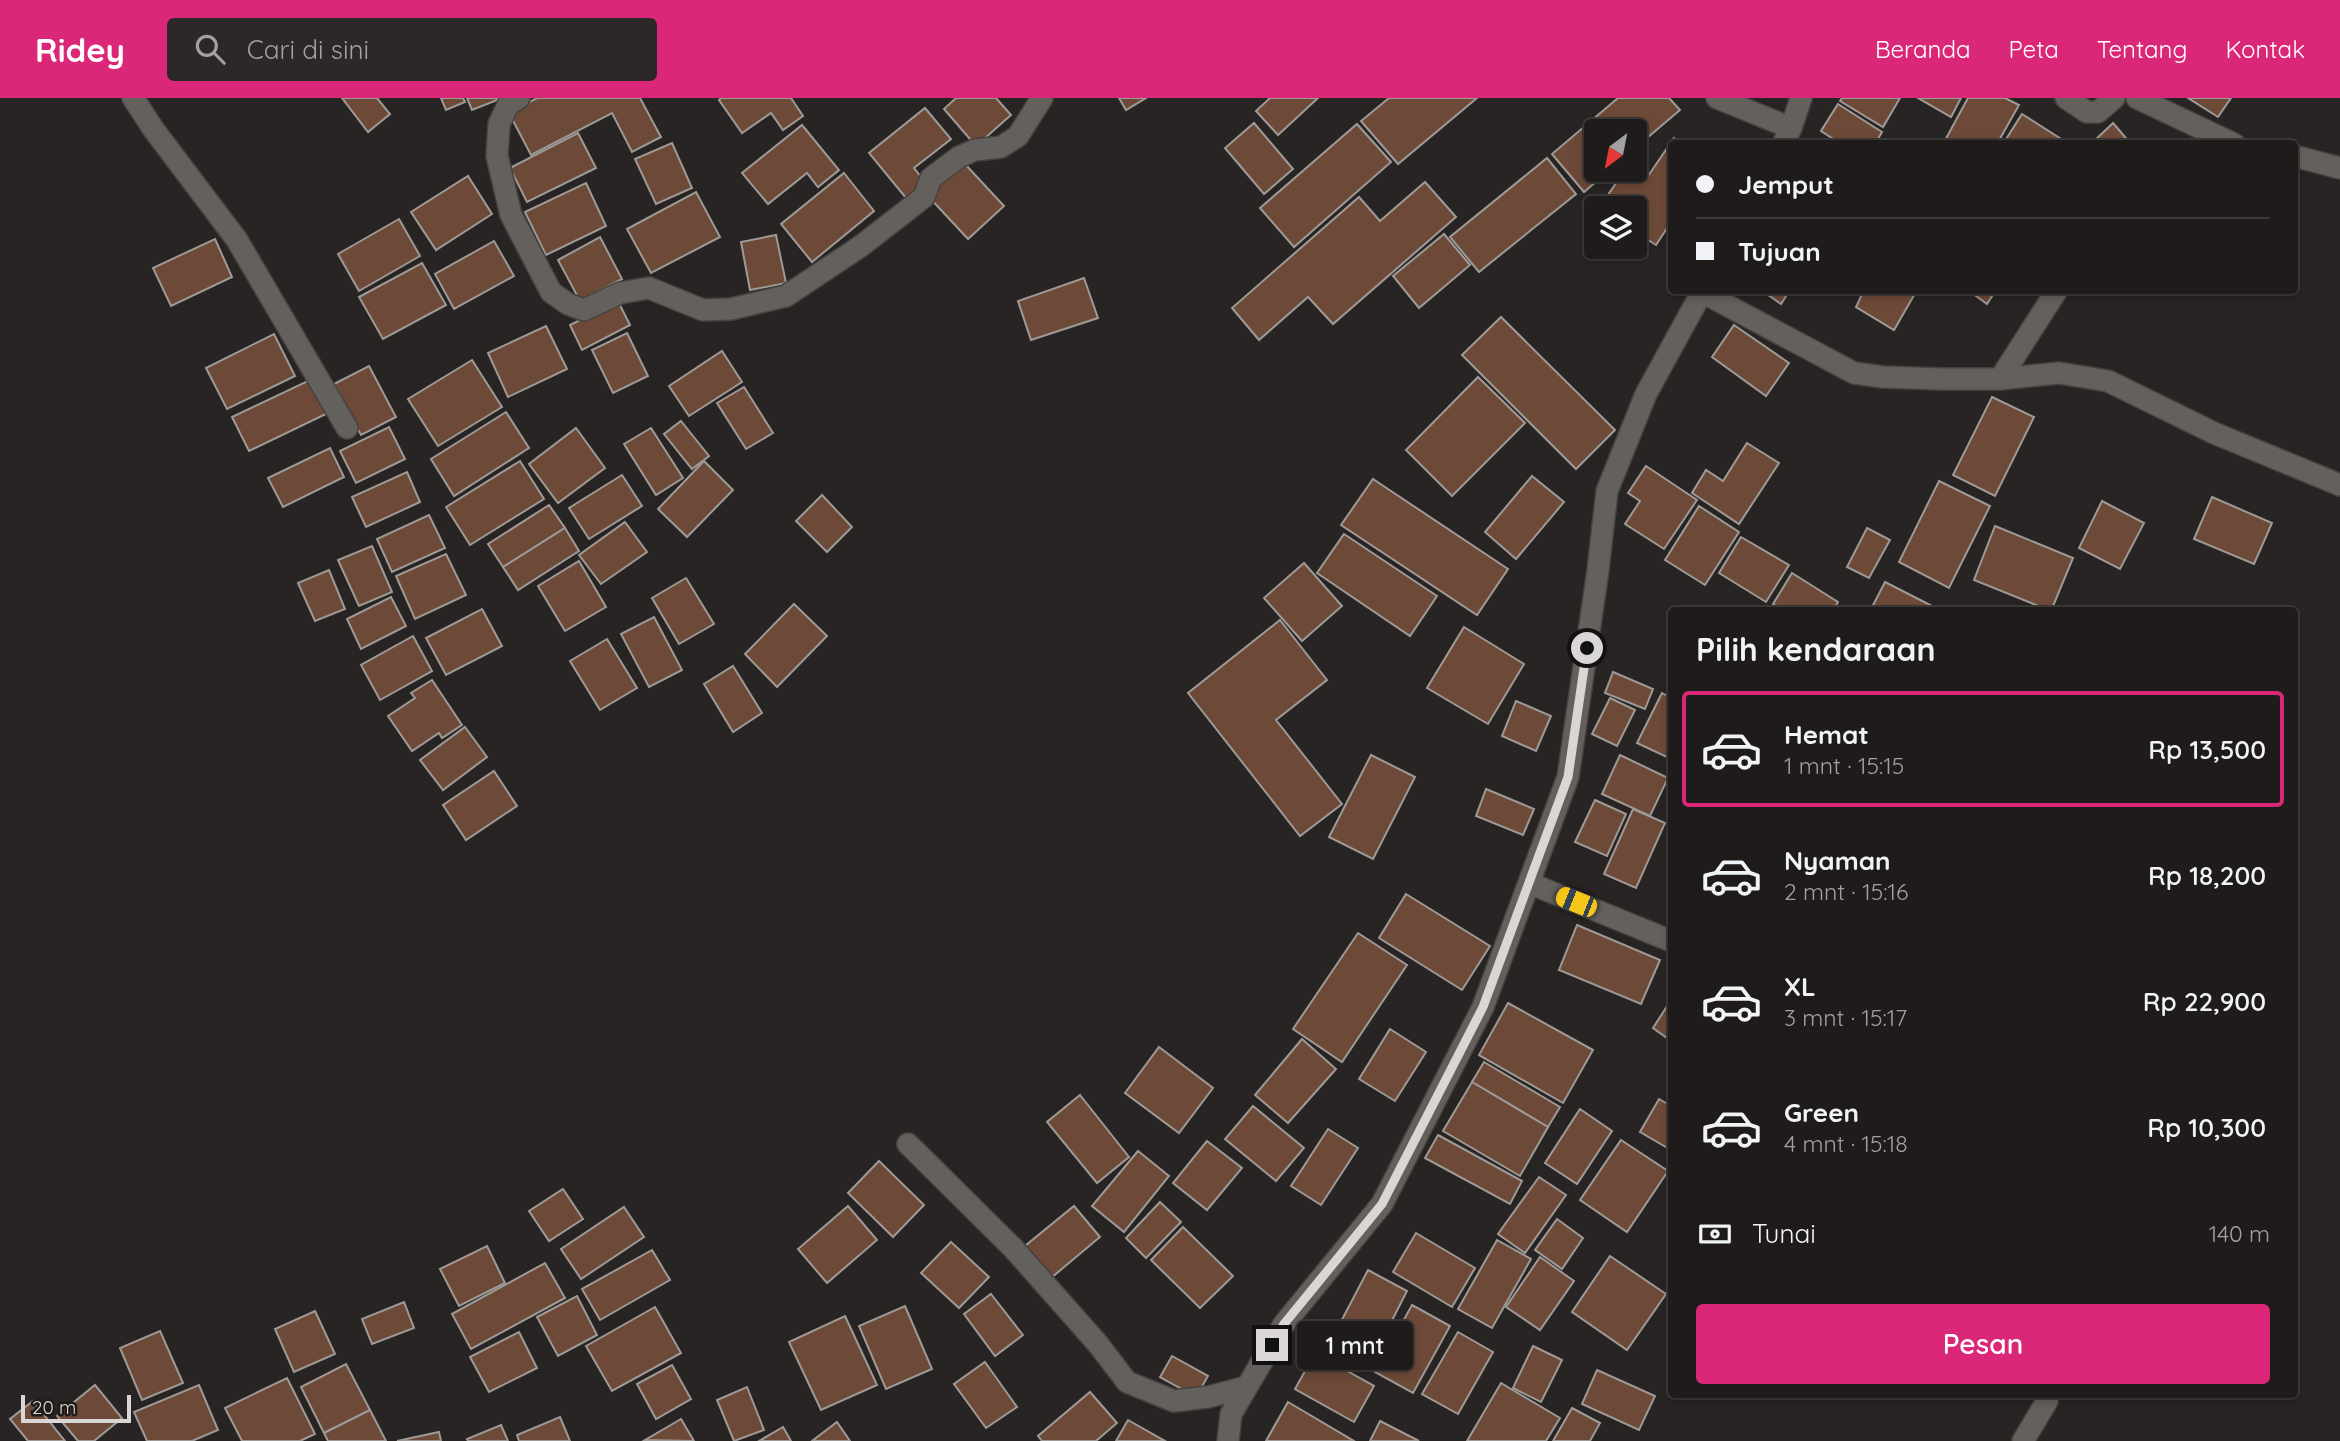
<!DOCTYPE html>
<html lang="id">
<meta charset="utf-8">
<style>
body{margin:0;font-family:Quicksand,sans-serif;background:#2b2827;color:#f1f3f6;height:100vh;display:flex;flex-direction:column;font-size:26px;white-space:nowrap}
*{box-sizing:border-box;margin:0}
p{font-size:23px;color:#a1a1a2}
.icon{flex:none;width:38px;height:38px;fill:none;stroke:currentColor;stroke-width:2;stroke-linecap:round;stroke-linejoin:round}
.map{position:relative;flex:1;overflow:hidden}
.side{position:absolute;left:1668px;top:509px;width:630px;height:791px;display:flex;flex-direction:column;background:#1e1b1a;border-radius:7px;box-shadow:0 4px 10px #0003,0 0 0 2px #3c3939}
.side>*{flex:none}
.hud{position:absolute;left:1668px;top:42px;width:630px;height:154px;border-radius:7px;box-shadow:0 4px 10px #0003,0 0 0 2px #3c3939;display:grid;align-content:center;height:154px;padding:0 28px;background:#1e1b1a}
.needle{width:46px;rotate:212deg}
.fabs{position:absolute;left:1584px;top:21px;display:grid;gap:14px}
.fabs a{display:grid;place-items:center;width:63px;height:63px;border-radius:7px;background:#1e1b1a;box-shadow:0 4px 10px #0003,0 0 0 2px #3c3939;font-size:35px}
.scale{position:absolute;left:21px;bottom:18px;width:110px;box-sizing:border-box;padding-left:7px;border:4px solid #d9d6d5;border-top:0;font-size:19px;line-height:24px;white-space:nowrap;color:#d9d6d5;-webkit-text-stroke:5px #1e1b19;paint-order:stroke}
.end{position:absolute;width:32px;height:32px;margin:-16px;border:9px solid #d9d6d5;background:#111;box-shadow:0 0 0 4px #111}
.from{border-radius:50%}
.bubble{position:absolute;height:49px;border-radius:7px;background:#1e1b1a;box-shadow:0 4px 10px #0003,0 0 0 2px #3c3939;font-size:23px;font-weight:600;line-height:49px;text-align:center}
.car{position:absolute;width:21px;height:42px;margin:-21px -10px;border-radius:9px;box-shadow:0 0 5px 2px #0007;background:linear-gradient(#f5c518 24%,#345 0 40%,#f5c518 0 76%,#345 0 86%,#f5c518 0)}
.hud b{display:flex;align-items:center;gap:24px;height:66px;font-size:26px}
.hud b+b{border-top:2px solid #3c3939}
.hud i{width:18px;height:18px;background:#f1f3f6}
ul{padding:0;list-style:none}
li{display:flex;align-items:center;gap:21px;height:116px;margin:0 14px 10px;padding:0 14px;border:4px solid transparent;border-radius:7px}
li div{flex:1}
li b{display:block;font-size:26px}
li em{font-style:normal;font-weight:600}
li.active{border-color:#db2777}
li>.icon{width:63px;height:63px;stroke-width:1.5}
h2{padding:0 28px;font-size:32px;line-height:84px}
.pay{display:flex;align-items:center;gap:18px;height:77px;padding:0 28px;font-size:26px}
.pay p{margin-inline-start:auto}
.action{display:flex;gap:14px;margin-top:auto;padding:14px 28px}
.action a{flex:1;height:80px;border-radius:7px;background:#db2777;color:#fff;font-size:28px;font-weight:600;line-height:80px;text-align:center}
header{display:flex;align-items:center;gap:42px;box-sizing:border-box;height:98px;padding:0 35px;background:#db2777;color:#fff}
header strong{font-size:33px}
nav{display:flex;gap:38px;margin-inline-start:auto;font-size:24px}
.search{width:490px;height:63px;background:#2b2827;display:flex;align-items:center;gap:18px;box-sizing:border-box;padding:0 24px;border-radius:7px;color:#a1a1a2;font-size:26px}
.map>svg:first-child{display:block}
</style>
<header>
<strong>Ridey</strong>
<div class="search"><svg class="icon" aria-label="search" viewBox="0 0 24 24"><circle cx="10" cy="10" r="6"/><path d="M15 15l6 6"/></svg>Cari di sini</div>
<nav><a>Beranda</a><a>Peta</a><a>Tentang</a><a>Kontak</a></nav>
</header>
<div class="map">
<svg width="2340" height="1343" viewBox="0 0 2340 1343">
<rect width="100%" height="100%" fill="#282423"/>
<g fill="#6d4937" stroke="#9e9a97" stroke-width="2">
<path d="M342,0H377L390,16L368,34Z"/>
<path d="M441,0H463L465,4L446,12Z"/>
<path d="M467,0H502L472,12Z"/>
<path d="M537,0H640L661,39L632,54L612,15L531,57L509,15Z"/>
<path d="M721,0H791L803,18L783,32L771,15L742,35L719,2Z"/>
<path d="M956,0H996L1011,17L976,48L944,11Z"/>
<path d="M1119,0H1146L1126,12Z"/>
<path d="M1270,0H1318L1278,37L1256,13Z"/>
<path d="M1389,0H1477L1398,66L1361,23Z"/>
<path d="M1618,0H1669L1680,12L1634,51V33H1596V72H1610L1584,94L1552,56Z"/>
<path d="M1842,0H1900L1883,29L1840,3Z"/>
<path d="M1918,0H1961L1951,19Z"/>
<path d="M1968,0H2005L2019,7L1997,46H1943Z"/>
<path d="M2188,0H2231L2218,19Z"/>
<path d="M1838,6L1882,34L1875,46H1841L1821,33Z"/>
<path d="M925,10L951,41L914,70L925,84L906,100L869,55Z"/>
<path d="M2022,16L2069,46H2003Z"/>
<path d="M1254,25L1293,71L1264,96L1225,50Z"/>
<path d="M2113,25L2131,46H2091Z"/>
<path d="M1357,26L1391,64L1294,149L1260,110Z"/>
<path d="M802,27L839,72L818,89L807,75L768,106L742,75Z"/>
<path d="M578,35L596,70L527,104L510,70Z"/>
<path d="M1674,40L1683,46H1671V124L1656,147L1634,133V110H1599L1625,72H1632L1646,81Z"/>
<path d="M672,45L692,90L656,106L635,61Z"/>
<path d="M1547,60L1576,96L1479,174L1450,139Z"/>
<path d="M964,65L1004,108L968,141L928,98Z"/>
<path d="M844,75L874,113L812,164L781,126Z"/>
<path d="M468,78L492,116L436,152L411,114Z"/>
<path d="M1425,84L1456,119L1333,226L1308,199L1259,242L1232,210L1359,99L1380,123Z"/>
<path d="M586,85L606,128L546,157L525,114Z"/>
<path d="M696,94L720,139L651,175L627,131Z"/>
<path d="M399,121L420,158L359,193L338,156Z"/>
<path d="M1444,136L1470,167L1419,210L1393,178Z"/>
<path d="M776,137L786,185L750,192L741,144Z"/>
<path d="M600,139L622,181L580,203L558,162Z"/>
<path d="M215,141L232,179L171,208L153,170Z"/>
<path d="M494,143L514,178L454,211L435,176Z"/>
<path d="M422,165L446,207L383,241L359,199Z"/>
<path d="M1084,180L1098,220L1031,242L1018,203Z"/>
<path d="M1761,192H1790L1781,206Z"/>
<path d="M1864,192H1917L1894,232L1856,209Z"/>
<path d="M1968,192H1996L1987,206Z"/>
<path d="M618,203L630,227L582,252L570,227Z"/>
<path d="M1501,219L1615,332L1576,371L1462,257Z"/>
<path d="M1734,227L1789,265L1766,298L1712,259Z"/>
<path d="M546,228L567,271L508,299L488,255Z"/>
<path d="M627,235L648,278L613,295L592,252Z"/>
<path d="M274,236L295,278L227,311L206,270Z"/>
<path d="M722,253L742,284L689,318L669,288Z"/>
<path d="M472,262L502,309L438,348L408,301Z"/>
<path d="M369,268L396,319L361,337L334,286Z"/>
<path d="M1478,279L1525,325L1452,398L1406,352Z"/>
<path d="M312,281L328,315L249,353L232,319Z"/>
<path d="M744,289L773,335L746,351L717,305Z"/>
<path d="M1992,299L2034,319L1995,398L1953,377Z"/>
<path d="M506,314L529,350L454,398L431,361Z"/>
<path d="M681,323L709,358L692,371L664,336Z"/>
<path d="M389,329L405,361L356,385L340,353Z"/>
<path d="M576,330L605,370L558,405L529,366Z"/>
<path d="M651,330L683,380L656,397L624,346Z"/>
<path d="M1747,345L1779,365L1739,426L1692,395L1706,372L1723,383Z"/>
<path d="M330,350L344,379L283,409L268,380Z"/>
<path d="M520,363L544,401L470,447L446,409Z"/>
<path d="M704,363L733,392L687,439L658,411Z"/>
<path d="M1646,368L1697,402L1664,451L1625,426L1640,403L1628,395Z"/>
<path d="M407,374L420,404L366,429L352,399Z"/>
<path d="M622,377L642,408L589,441L569,410Z"/>
<path d="M1532,378L1564,404L1516,461L1485,434Z"/>
<path d="M1373,381L1508,471L1477,517L1341,427Z"/>
<path d="M1939,383L1990,408L1949,490L1899,464Z"/>
<path d="M822,397L852,429L827,454L796,423Z"/>
<path d="M2212,399L2272,425L2254,466L2194,441Z"/>
<path d="M2102,403L2144,425L2120,471L2079,450Z"/>
<path d="M549,407L565,430L503,469L488,446Z"/>
<path d="M1699,408L1739,434L1705,487L1665,462Z"/>
<path d="M429,417L445,450L392,474L377,441Z"/>
<path d="M625,424L647,454L601,486L579,457Z"/>
<path d="M1995,428L2073,460L2051,513L1974,482Z"/>
<path d="M565,430L579,453L518,492L503,469Z"/>
<path d="M1867,430L1890,442L1869,480L1847,469Z"/>
<path d="M1344,436L1437,498L1410,538L1317,475Z"/>
<path d="M1741,439L1789,467L1766,504L1719,475Z"/>
<path d="M372,448L392,494L359,508L338,462Z"/>
<path d="M446,456L466,497L415,521L396,478Z"/>
<path d="M579,463L606,509L565,533L538,488Z"/>
<path d="M1304,465L1342,508L1302,543L1264,500Z"/>
<path d="M329,472L345,511L315,523L298,485Z"/>
<path d="M1792,475L1838,504L1833,513H1784L1773,506Z"/>
<path d="M686,480L714,526L679,546L652,500Z"/>
<path d="M1885,484L1932,508L1929,513H1870Z"/>
<path d="M391,499L406,528L361,551L347,521Z"/>
<path d="M794,506L827,538L777,589L745,556Z"/>
<path d="M482,511L502,548L446,577L426,540Z"/>
<path d="M654,519L682,572L649,589L621,536Z"/>
<path d="M1280,522L1327,582L1276,622L1342,706L1300,738L1188,595Z"/>
<path d="M1464,529L1524,566L1488,626L1427,590Z"/>
<path d="M413,538L432,573L380,602L361,567Z"/>
<path d="M607,541L637,590L600,612L570,563Z"/>
<path d="M733,568L762,615L733,634L704,586Z"/>
<path d="M1613,574L1653,591L1645,611L1605,595Z"/>
<path d="M432,582L462,627L442,640L439,635L412,653L388,618L415,600L411,595Z"/>
<path d="M1662,595L1671,600V661L1637,645Z"/>
<path d="M1610,600L1635,612L1617,648L1592,636Z"/>
<path d="M1516,603L1551,618L1536,653L1502,638Z"/>
<path d="M465,629L487,659L443,692L420,662Z"/>
<path d="M1371,657L1415,679L1373,761L1329,739Z"/>
<path d="M1620,657L1668,680L1650,718L1602,696Z"/>
<path d="M494,673L517,708L466,742L443,707Z"/>
<path d="M1486,691L1534,711L1523,737L1476,718Z"/>
<path d="M1595,702L1626,716L1607,758L1575,744Z"/>
<path d="M1633,711L1665,725L1636,790L1604,776Z"/>
<path d="M1406,796L1490,848L1462,892L1379,840Z"/>
<path d="M1577,827L1660,862L1641,906L1559,872Z"/>
<path d="M1358,835L1407,867L1342,964L1293,931Z"/>
<path d="M1671,902V943L1653,930Z"/>
<path d="M1508,905L1593,952L1563,1005L1479,957Z"/>
<path d="M1390,931L1426,954L1395,1003L1359,981Z"/>
<path d="M1302,941L1336,971L1288,1025L1255,997Z"/>
<path d="M1159,949L1213,990L1179,1035L1125,995Z"/>
<path d="M1484,964L1560,1009L1548,1029L1472,984Z"/>
<path d="M1472,984L1548,1029L1520,1078L1443,1033Z"/>
<path d="M1080,997L1129,1059L1097,1085L1047,1024Z"/>
<path d="M1659,1001L1671,1008V1052L1640,1034Z"/>
<path d="M1253,1008L1304,1050L1276,1083L1225,1041Z"/>
<path d="M1580,1011L1612,1033L1577,1086L1545,1065Z"/>
<path d="M1328,1031L1358,1050L1321,1107L1291,1088Z"/>
<path d="M1438,1037L1522,1083L1510,1106L1425,1060Z"/>
<path d="M1621,1042L1668,1073L1627,1134L1580,1102Z"/>
<path d="M1207,1043L1242,1070L1207,1112L1173,1085Z"/>
<path d="M1138,1053L1169,1078L1124,1134L1092,1108Z"/>
<path d="M879,1063L924,1107L893,1139L848,1095Z"/>
<path d="M1539,1079L1566,1097L1525,1155L1498,1136Z"/>
<path d="M563,1091L583,1121L549,1143L529,1113Z"/>
<path d="M1160,1104L1181,1124L1146,1160L1126,1140Z"/>
<path d="M848,1108L877,1142L827,1185L798,1151Z"/>
<path d="M1074,1108L1100,1139L1051,1180L1025,1148Z"/>
<path d="M624,1109L644,1139L581,1181L561,1151Z"/>
<path d="M1557,1121L1583,1140L1562,1171L1535,1152Z"/>
<path d="M1183,1129L1233,1178L1200,1210L1151,1162Z"/>
<path d="M1416,1135L1475,1170L1452,1209L1393,1174Z"/>
<path d="M1497,1142L1531,1161L1492,1230L1458,1211Z"/>
<path d="M951,1144L989,1179L959,1210L921,1175Z"/>
<path d="M487,1148L505,1185L459,1208L440,1171Z"/>
<path d="M652,1152L670,1182L600,1222L582,1191Z"/>
<path d="M1610,1158L1666,1196L1627,1252L1572,1214Z"/>
<path d="M1540,1159L1574,1183L1540,1232L1506,1209Z"/>
<path d="M545,1165L565,1200L471,1251L452,1216Z"/>
<path d="M1368,1172L1407,1193L1377,1252L1337,1231Z"/>
<path d="M991,1196L1023,1237L995,1258L964,1216Z"/>
<path d="M577,1198L597,1237L558,1258L537,1219Z"/>
<path d="M404,1204L414,1230L372,1246L362,1221Z"/>
<path d="M1412,1207L1450,1228L1413,1295L1375,1274Z"/>
<path d="M905,1208L932,1271L886,1291L859,1228Z"/>
<path d="M655,1209L681,1255L612,1293L586,1248Z"/>
<path d="M315,1213L335,1256L294,1274L275,1231Z"/>
<path d="M845,1218L877,1287L821,1312L789,1244Z"/>
<path d="M160,1233L183,1285L142,1302L120,1250Z"/>
<path d="M519,1234L537,1270L489,1294L470,1259Z"/>
<path d="M1458,1234L1493,1254L1458,1316L1422,1296Z"/>
<path d="M1533,1248L1562,1262L1541,1304L1513,1290Z"/>
<path d="M1315,1255L1374,1288L1354,1324L1295,1291Z"/>
<path d="M1172,1258L1208,1278L1196,1299L1160,1279Z"/>
<path d="M985,1264L1017,1309L986,1330L954,1286Z"/>
<path d="M346,1266L370,1312L324,1335L301,1289Z"/>
<path d="M672,1267L691,1301L656,1321L637,1286Z"/>
<path d="M1597,1272L1655,1298L1639,1332L1582,1306Z"/>
<path d="M287,1280L315,1336L300,1343H242L225,1310Z"/>
<path d="M1501,1285L1560,1320L1546,1343H1467Z"/>
<path d="M95,1287L122,1320L94,1343H78L57,1318Z"/>
<path d="M199,1287L218,1332L192,1343H147L134,1314Z"/>
<path d="M747,1289L764,1332L734,1343L717,1302Z"/>
<path d="M1090,1294L1117,1325L1096,1343H1042L1038,1338Z"/>
<path d="M33,1303L65,1343H28L10,1321Z"/>
<path d="M1288,1304L1354,1343H1266Z"/>
<path d="M1572,1310L1600,1325L1590,1343H1553Z"/>
<path d="M370,1312L386,1343H328L324,1335Z"/>
<path d="M560,1319L570,1343H519L517,1337Z"/>
<path d="M681,1321L694,1343L645,1342Z"/>
<path d="M1128,1322L1165,1343H1116Z"/>
<path d="M1380,1323L1419,1343H1370Z"/>
<path d="M837,1324L850,1343H812Z"/>
<path d="M501,1327L508,1343H468L467,1341Z"/>
<path d="M783,1329L791,1343H759Z"/>
<path d="M439,1334L441,1343H397Z"/>
</g>
<g fill="none" stroke-linecap="round" stroke-linejoin="round">
<defs>
<g id="minor">
<path d="M133,0L154,32L237,142L347,330"/>
<path d="M519,0L508,7L499,26L497,58L511,117L551,194L568,206L584,212L620,195L649,190L703,212L731,211L786,198L861,148L924,99L931,80L959,59L975,52L1001,49L1018,38L1042,0"/>
<path d="M1717,0L1791,30"/>
<path d="M2066,0L2087,14H2098L2114,0"/>
<path d="M2137,0L2234,46"/>
<path d="M1783,46L1791,30L1801,0"/>
<path d="M2294,58L2340,70"/>
<path d="M1702,194L1854,275L1883,279L1941,281H2000L2059,275L2108,283L2214,335L2340,387"/>
<path d="M2000,281L2057,192"/>
<path d="M1529,785L1671,843"/>
<path d="M908,1046L1013,1150L1098,1246L1127,1284L1174,1303L1208,1299L1246,1289"/>
<path d="M1228,1343L1231,1316L1284,1226L1382,1106L1483,909L1568,679L1598,472L1607,393L1646,296L1703,192"/>
<path d="M2023,1343L2047,1303"/>
</g>
</defs>
<use href="#minor" stroke="#454240" stroke-width="24"/>
<use href="#minor" stroke="#64605e" stroke-width="21"/>
</g>
<g fill="none" stroke-linecap="round" stroke-linejoin="round">
<path stroke="#d9d6d5" stroke-width="9" d="M1272,1247L1284,1226L1382,1106L1483,909L1568,679L1587,550"/>
</g>
</svg>
<div class="fabs">
<a><svg class="needle" viewBox="-14 -14 28 28"><path d="M0-13l5 13h-10z" fill="#e53935"/><path d="M0 13l5-13h-10z" fill="#a1a1a2"/></svg></a>
<a><svg class="icon" aria-label="layers" viewBox="0 0 24 24"><path d="M12 4l9 5-9 5-9-5zM3 14l9 5 9-5"/></svg></a>
</div>
<div class="scale">20 m</div>
<i class="end from" style="left:1587px;top:550px"></i>
<i class="end" style="left:1272px;top:1247px"></i>
<div class="bubble" style="left:1297px;top:1223px;width:116px">1 mnt</div>
<i class="car" style="left:1576px;top:804px;rotate:292deg"></i>
<div class="hud">
<b><i class="from"></i>Jemput</b>
<b><i></i>Tujuan</b>
</div>
<section class="side">
<h2>Pilih kendaraan</h2>
<ul>
<li class="active"><svg class="icon" aria-label="car" viewBox="0 0 24 24"><path d="M5 17H2v-5l4-1 3-4h7l3 4 3 1v5h-3M9 17h6M6 11h13"/><circle cx="7" cy="17" r="2"/><circle cx="17" cy="17" r="2"/></svg><div><b>Hemat</b><p>1 mnt · 15:15</p></div><em>Rp 13,500</em></li>
<li><svg class="icon" aria-label="car" viewBox="0 0 24 24"><path d="M5 17H2v-5l4-1 3-4h7l3 4 3 1v5h-3M9 17h6M6 11h13"/><circle cx="7" cy="17" r="2"/><circle cx="17" cy="17" r="2"/></svg><div><b>Nyaman</b><p>2 mnt · 15:16</p></div><em>Rp 18,200</em></li>
<li><svg class="icon" aria-label="car" viewBox="0 0 24 24"><path d="M5 17H2v-5l4-1 3-4h7l3 4 3 1v5h-3M9 17h6M6 11h13"/><circle cx="7" cy="17" r="2"/><circle cx="17" cy="17" r="2"/></svg><div><b>XL</b><p>3 mnt · 15:17</p></div><em>Rp 22,900</em></li>
<li><svg class="icon" aria-label="car" viewBox="0 0 24 24"><path d="M5 17H2v-5l4-1 3-4h7l3 4 3 1v5h-3M9 17h6M6 11h13"/><circle cx="7" cy="17" r="2"/><circle cx="17" cy="17" r="2"/></svg><div><b>Green</b><p>4 mnt · 15:18</p></div><em>Rp 10,300</em></li>
</ul>
<div class="pay"><svg class="icon" aria-label="cash" viewBox="0 0 24 24"><path d="M3 7h18v10H3z"/><circle cx="12" cy="12" r="2"/></svg>Tunai<p>140 m</p></div>
<div class="action"><a>Pesan</a></div>
</section>
</div>
